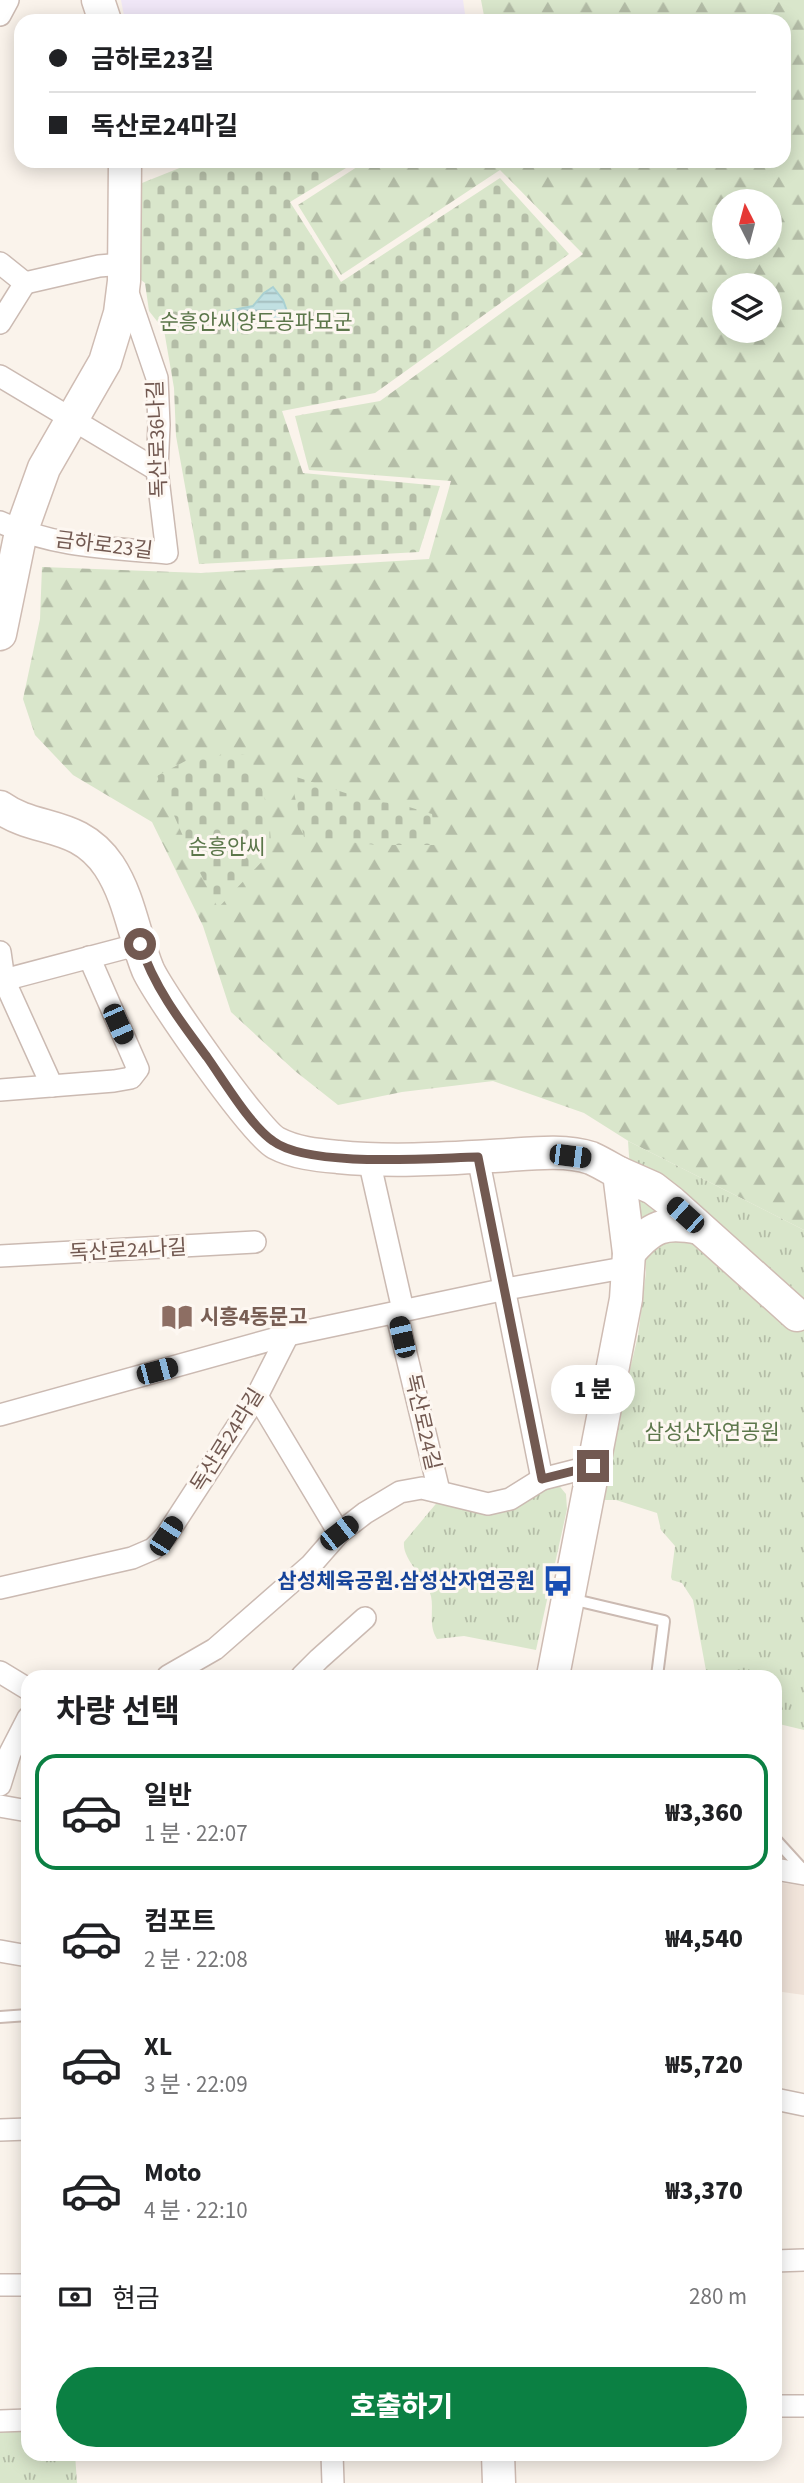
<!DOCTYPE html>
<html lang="ko">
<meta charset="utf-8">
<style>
body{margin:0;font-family:"Source Sans 3","Noto Sans KR",sans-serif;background:#f6f6f6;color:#202124;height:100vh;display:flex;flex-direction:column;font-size:26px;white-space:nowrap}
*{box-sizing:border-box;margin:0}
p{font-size:23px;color:#757577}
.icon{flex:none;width:38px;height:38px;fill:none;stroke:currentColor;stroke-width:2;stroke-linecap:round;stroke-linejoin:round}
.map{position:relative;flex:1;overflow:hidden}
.drawer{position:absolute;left:21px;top:1670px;width:761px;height:791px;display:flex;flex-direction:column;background:#fff;border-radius:21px;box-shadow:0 4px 18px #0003}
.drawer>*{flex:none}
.top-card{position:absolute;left:14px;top:14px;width:777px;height:154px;border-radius:21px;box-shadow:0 4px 18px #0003;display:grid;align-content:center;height:154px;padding:0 35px;background:#fff}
.needle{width:46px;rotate:354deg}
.buttons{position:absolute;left:712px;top:189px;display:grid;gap:14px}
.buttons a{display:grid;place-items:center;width:70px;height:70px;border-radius:50%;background:#fff;box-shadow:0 4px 18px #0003;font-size:35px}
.end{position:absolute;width:32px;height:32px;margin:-16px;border:9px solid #725951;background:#fff;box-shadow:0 0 0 4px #fff}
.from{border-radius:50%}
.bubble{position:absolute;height:49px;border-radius:24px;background:#fff;box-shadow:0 4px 18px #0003;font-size:23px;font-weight:800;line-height:49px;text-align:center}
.car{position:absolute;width:21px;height:42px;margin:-21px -10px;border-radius:9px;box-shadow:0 0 5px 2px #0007;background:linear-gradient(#222 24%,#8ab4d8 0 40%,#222 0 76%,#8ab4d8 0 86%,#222 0)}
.top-card b{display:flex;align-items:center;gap:24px;height:66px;font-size:26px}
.top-card b+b{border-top:2px solid #e0e0e0}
.top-card i{width:18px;height:18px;background:#202124}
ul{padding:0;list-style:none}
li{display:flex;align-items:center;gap:21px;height:116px;margin:0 14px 10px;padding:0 21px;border:4px solid transparent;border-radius:21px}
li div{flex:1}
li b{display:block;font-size:26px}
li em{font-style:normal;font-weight:800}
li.selected{border-color:#0b8043}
li>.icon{width:63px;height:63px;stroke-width:1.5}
h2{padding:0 35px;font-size:32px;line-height:84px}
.pay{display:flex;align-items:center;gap:18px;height:77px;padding:0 35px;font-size:26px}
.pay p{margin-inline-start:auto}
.primary-button{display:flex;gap:14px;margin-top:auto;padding:14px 35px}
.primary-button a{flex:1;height:80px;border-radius:42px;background:#0b8043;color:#fff;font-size:28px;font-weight:800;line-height:80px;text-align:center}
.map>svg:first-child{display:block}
</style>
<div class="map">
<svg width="804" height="2483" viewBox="0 0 804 2483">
<defs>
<pattern id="forest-firs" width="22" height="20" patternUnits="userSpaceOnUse" patternTransform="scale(1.75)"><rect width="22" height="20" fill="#d9e6cb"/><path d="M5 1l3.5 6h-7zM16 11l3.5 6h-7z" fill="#b4bda7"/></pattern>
<pattern id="cemetery-stones" width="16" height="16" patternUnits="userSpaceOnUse" patternTransform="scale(1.75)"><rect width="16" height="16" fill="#d9e6cb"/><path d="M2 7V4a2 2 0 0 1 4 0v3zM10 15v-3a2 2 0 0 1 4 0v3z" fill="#b4bda7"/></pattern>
<pattern id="park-tufts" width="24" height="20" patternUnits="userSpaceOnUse" patternTransform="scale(1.75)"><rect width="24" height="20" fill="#d9e6cb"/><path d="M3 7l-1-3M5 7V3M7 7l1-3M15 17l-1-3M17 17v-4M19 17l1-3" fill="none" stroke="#b4bda7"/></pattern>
<pattern id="water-rules" width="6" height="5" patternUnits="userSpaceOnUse" patternTransform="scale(1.75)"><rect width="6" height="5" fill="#c1e0e2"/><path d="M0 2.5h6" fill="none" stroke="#a1b9ba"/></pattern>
</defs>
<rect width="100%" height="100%" fill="#faf3eb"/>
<path fill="#f1e4da" d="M775,1882L804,1886V1995L775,1991Z"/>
<path fill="#f0e7f7" d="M121,0H463L466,21H125Z"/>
<path fill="url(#forest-firs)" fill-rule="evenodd" d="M481,0H804V1230L630,1142L584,1113L493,1081L402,1092L338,1105L295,1071L231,1012L203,926L152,822L73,775L35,735L23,699L40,619L42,567L201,573L429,559L451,481L309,470L295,416L380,401L583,254L500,170L341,275L298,205L360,165L358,161H784V21H485ZM724,201H770V247H724ZM724,285H770V331H724Z"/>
<g fill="url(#cemetery-stones)">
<path d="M197,161H290L294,165L303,166L309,161H349L351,165L290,202L341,282L500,178L569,254L375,393L282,411L303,473L440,486L419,552L199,564L176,436L174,388L164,330L149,311L145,283L133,274L140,189L142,183Z"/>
<path d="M233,752L245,755L253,761C253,773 260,781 263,792C267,807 273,839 270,853L218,908L192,857L157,776L193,757L218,756Z"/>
<path d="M290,775L370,801L399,804L432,814L436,845H377L304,837Z"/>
</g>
<g fill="url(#park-tufts)">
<path d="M628,1141L804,1230V1730L775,1723V1676H707L693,1600L682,1583L672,1580L671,1577L675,1546L661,1530L657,1513L616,1500H598L638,1336L646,1272L642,1227L632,1200Z"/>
<path d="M556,1482L566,1494L567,1509L536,1650L464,1636L437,1639C428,1625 434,1610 431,1596C426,1577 402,1560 404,1542L445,1493L472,1501Z"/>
<path d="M28,2429V2454H75L77,2483H0V2430Z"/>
</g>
<path fill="url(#water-rules)" stroke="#a9d0d2" stroke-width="2" d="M273,287L283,300L293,328L285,333L274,326L268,318L251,322L234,332L225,326L227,311L253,306L264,293Z"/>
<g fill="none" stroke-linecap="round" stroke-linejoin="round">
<defs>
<g id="lane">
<path d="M571,1599L664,1621L657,1676"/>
<path d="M775,1839L804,1871"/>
<path d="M0,2017L28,2015"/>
</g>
<g id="street">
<path d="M0,15L8,0"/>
<path d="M0,263L25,283"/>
<path d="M25,283L99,266L123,264"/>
<path d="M0,323L25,283"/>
<path d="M0,376L157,470"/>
<path d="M0,522C53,547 110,548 167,553L157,470L159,425L157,378L126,287"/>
<path d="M0,952L4,980L52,1086"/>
<path d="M0,981L140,944"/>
<path d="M0,1090L114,1081L131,1078L138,1069L89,957"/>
<path d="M478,1157L542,1479"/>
<path d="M369,1160L403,1310"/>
<path d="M0,1256L255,1242"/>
<path d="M396,1312L439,1491"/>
<path d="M257,1396L339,1533"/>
<path d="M0,1415L288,1335L506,1289L629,1267"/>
<path d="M0,1588L132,1558L153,1549L166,1536L257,1396L288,1335"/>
<path d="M0,1672L28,1689"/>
<path d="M168,1676L215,1649L311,1565L339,1533L365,1513L400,1492L422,1488L488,1504L510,1499L542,1479L593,1466"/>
<path d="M302,1676L319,1659L365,1618"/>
<path d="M0,1785L10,1753L28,1718"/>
<path d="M0,1806L28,1811"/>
<path d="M775,1869L804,1874"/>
<path d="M0,1951L28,1956"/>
<path d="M775,2099L804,2105"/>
<path d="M0,2130L28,2129"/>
<path d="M775,2261L804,2260"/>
<path d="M0,2285H28"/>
<path d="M775,2406H804"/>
<path d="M0,2421L28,2420"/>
<path d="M332,2454L333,2483"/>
</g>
<g id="secondary">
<path d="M98,0L105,21"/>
<path d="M0,634L21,532L44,468L105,362L120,313L124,281L125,161"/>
<path d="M0,807C36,833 78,820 109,866C130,898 134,936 148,970C160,996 255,1132 276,1143C295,1153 317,1155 338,1157C388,1162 440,1159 491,1156C521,1155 562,1148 591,1158C600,1162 610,1168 619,1173L629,1253L626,1299L553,1676"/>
<path d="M619,1173L653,1188L671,1202L797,1315"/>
<path d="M629,1253C652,1226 664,1221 699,1228"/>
<path d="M498,2454L499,2483"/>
</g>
</defs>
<use href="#lane" stroke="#cbbab2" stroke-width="14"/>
<use href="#street" stroke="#cbbab2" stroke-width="24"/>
<use href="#secondary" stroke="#cfbcb3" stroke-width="35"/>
<use href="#lane" stroke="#fff" stroke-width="10"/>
<use href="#street" stroke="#fff" stroke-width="21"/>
<use href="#secondary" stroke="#fff" stroke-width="32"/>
</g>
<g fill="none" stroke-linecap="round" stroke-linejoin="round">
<path stroke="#725951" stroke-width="9" d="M140,944C154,987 180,1021 207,1057C224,1081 250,1125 273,1141C309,1168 431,1158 478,1157L542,1479L593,1466"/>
</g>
<defs>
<symbol id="library-bare" viewBox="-9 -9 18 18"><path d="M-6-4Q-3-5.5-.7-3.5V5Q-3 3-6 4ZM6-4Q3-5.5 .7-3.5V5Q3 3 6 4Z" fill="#8d6e63" stroke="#fdf7f1" stroke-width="2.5" paint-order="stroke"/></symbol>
<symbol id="bus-bare" viewBox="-9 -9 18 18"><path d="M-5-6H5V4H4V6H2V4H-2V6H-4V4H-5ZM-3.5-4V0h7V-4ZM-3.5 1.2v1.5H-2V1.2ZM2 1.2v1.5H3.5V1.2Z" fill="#1a4fb4" stroke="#fdf7f1" stroke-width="2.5" paint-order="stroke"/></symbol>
</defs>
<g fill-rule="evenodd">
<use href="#library-bare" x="155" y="1295" width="44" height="44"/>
<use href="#bus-bare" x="536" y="1559" width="44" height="44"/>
</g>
<g text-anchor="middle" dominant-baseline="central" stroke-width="6" stroke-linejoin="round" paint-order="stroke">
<g font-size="21" fill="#5c774b" stroke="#fdf7f1">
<text x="256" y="322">순흥안씨양도공파묘군</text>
<text x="227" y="847">순흥안씨</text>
<text x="712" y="1432">삼성산자연공원</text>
</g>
<g font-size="21" fill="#725951" stroke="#fdf7f1">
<text transform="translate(157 439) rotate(-92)">독산로36나길</text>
<text transform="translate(104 545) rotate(7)">금하로23길</text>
<text transform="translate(128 1250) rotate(-3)">독산로24나길</text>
<text transform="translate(423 1422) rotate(77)">독산로24길</text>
<text transform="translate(227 1440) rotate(-58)">독산로24라길</text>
</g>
<g font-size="21" font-weight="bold" fill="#785e54" stroke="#fdf7f1" text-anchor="start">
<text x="200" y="1317">시흥4동문고</text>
</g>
<g font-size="21" font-weight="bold" fill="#164399" stroke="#fdf7f1" text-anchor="end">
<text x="535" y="1581">삼성체육공원.삼성산자연공원</text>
</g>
</g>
</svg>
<div class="buttons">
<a><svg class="needle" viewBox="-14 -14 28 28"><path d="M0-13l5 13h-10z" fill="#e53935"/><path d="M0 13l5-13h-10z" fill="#757577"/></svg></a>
<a><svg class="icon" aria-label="layers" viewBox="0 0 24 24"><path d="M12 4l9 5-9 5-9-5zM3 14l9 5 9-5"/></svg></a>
</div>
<i class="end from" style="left:140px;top:944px"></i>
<i class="end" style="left:593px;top:1466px"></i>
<div class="bubble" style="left:551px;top:1365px;width:84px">1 분</div>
<i class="car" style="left:118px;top:1024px;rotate:156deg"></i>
<i class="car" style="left:570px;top:1156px;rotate:97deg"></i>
<i class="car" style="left:685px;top:1215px;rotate:312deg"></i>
<i class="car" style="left:402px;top:1337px;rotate:347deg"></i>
<i class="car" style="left:157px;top:1371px;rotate:75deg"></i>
<i class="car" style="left:339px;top:1533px;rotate:52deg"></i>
<i class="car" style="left:166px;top:1536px;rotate:33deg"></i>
<div class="top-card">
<b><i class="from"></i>금하로23길</b>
<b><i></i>독산로24마길</b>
</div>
<section class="drawer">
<h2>차량 선택</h2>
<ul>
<li class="selected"><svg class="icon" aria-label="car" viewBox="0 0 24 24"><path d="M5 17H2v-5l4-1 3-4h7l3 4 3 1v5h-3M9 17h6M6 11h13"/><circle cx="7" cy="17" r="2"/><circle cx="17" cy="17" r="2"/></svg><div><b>일반</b><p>1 분 · 22:07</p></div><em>₩3,360</em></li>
<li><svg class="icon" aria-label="car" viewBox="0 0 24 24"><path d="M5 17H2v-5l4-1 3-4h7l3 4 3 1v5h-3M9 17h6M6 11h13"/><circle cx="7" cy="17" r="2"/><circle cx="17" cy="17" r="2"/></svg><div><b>컴포트</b><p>2 분 · 22:08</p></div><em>₩4,540</em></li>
<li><svg class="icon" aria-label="car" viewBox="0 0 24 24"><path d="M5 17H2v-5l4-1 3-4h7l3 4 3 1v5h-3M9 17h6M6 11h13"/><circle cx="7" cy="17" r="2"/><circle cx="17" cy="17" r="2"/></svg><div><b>XL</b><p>3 분 · 22:09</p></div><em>₩5,720</em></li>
<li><svg class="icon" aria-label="car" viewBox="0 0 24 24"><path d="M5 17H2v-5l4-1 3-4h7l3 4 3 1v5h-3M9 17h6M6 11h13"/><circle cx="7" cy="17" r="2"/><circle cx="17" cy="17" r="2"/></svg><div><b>Moto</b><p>4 분 · 22:10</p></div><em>₩3,370</em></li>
</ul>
<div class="pay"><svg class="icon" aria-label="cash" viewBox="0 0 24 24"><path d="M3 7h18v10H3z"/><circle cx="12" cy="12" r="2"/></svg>현금<p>280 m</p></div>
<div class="primary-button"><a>호출하기</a></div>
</section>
</div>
